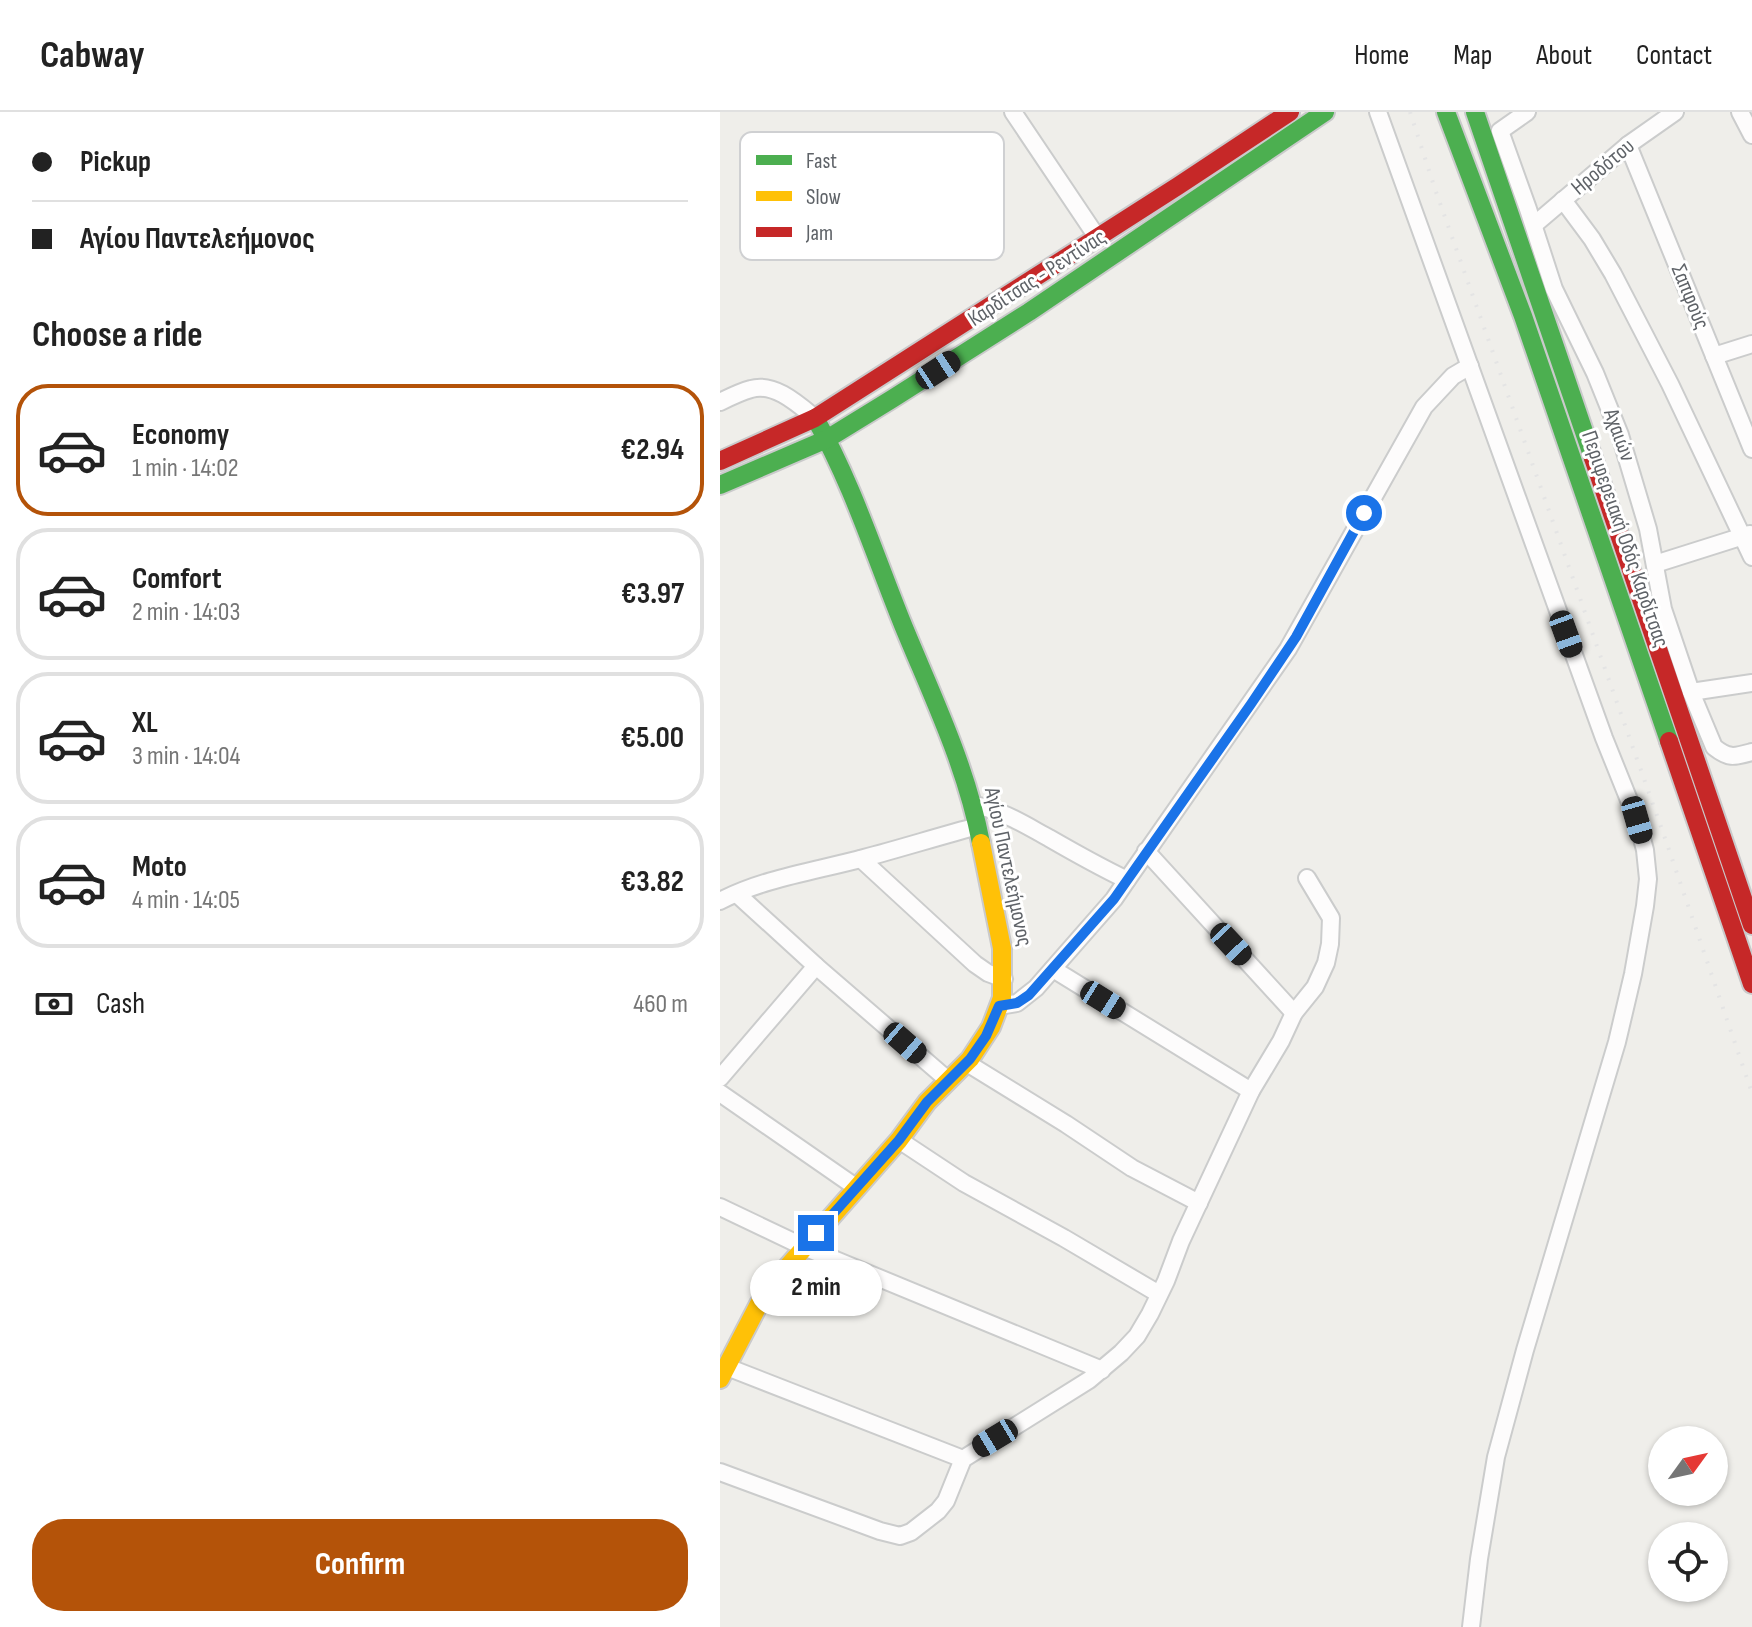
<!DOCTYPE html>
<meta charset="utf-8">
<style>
body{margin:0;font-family:"Sofia Sans Condensed",sans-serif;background:#f2f2f2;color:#222;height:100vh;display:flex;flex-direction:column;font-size:30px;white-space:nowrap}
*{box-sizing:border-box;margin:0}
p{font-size:26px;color:#767676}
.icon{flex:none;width:44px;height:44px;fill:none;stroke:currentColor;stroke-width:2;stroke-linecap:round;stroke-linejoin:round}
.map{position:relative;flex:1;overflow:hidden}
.drawer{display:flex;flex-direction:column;background:#fff;width:720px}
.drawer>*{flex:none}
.guide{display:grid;align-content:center;height:176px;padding:0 32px;background:#fff}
.needle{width:52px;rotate:57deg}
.controls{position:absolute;left:928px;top:1314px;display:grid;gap:16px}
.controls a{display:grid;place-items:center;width:80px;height:80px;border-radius:50%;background:#fff;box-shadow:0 2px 6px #0004;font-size:40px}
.end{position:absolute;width:36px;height:36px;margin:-18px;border:10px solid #1a73e8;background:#fff;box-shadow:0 0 0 4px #fff}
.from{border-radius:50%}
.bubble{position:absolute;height:56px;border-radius:28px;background:#fff;box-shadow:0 2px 6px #0004;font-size:26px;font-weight:700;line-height:56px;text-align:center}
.car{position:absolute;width:24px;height:48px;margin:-24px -12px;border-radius:10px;box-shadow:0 0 6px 2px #0007;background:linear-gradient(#222 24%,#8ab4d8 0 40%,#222 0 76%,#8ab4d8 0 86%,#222 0)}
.guide b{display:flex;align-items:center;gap:28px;height:76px;font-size:30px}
.guide b+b{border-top:2px solid #e0e0e0}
.guide i{width:20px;height:20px;background:#222}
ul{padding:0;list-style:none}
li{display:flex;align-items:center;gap:24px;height:132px;margin:0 16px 12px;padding:0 16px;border:4px solid #e0e0e0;border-radius:32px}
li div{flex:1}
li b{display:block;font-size:30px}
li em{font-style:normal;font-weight:700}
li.active{border-color:#b45309}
li>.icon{width:72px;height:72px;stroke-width:1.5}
h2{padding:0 32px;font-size:36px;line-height:96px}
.pay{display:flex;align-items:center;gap:20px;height:88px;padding:0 32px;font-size:30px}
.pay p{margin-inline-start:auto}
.cta{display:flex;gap:16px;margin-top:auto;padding:16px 32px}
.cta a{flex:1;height:92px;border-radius:32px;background:#b45309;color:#fff;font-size:32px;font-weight:700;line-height:92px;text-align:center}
header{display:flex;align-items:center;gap:48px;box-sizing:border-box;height:112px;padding:0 40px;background:#fff;border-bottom:2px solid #e0e0e0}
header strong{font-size:38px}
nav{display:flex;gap:44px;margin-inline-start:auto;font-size:28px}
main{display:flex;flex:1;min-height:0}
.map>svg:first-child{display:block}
</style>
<header>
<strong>Cabway</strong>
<nav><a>Home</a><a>Map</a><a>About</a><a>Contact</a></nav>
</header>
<main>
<section class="drawer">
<div class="guide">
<b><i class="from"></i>Pickup</b>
<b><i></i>Αγίου Παντελεήμονος</b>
</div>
<h2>Choose a ride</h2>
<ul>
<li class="active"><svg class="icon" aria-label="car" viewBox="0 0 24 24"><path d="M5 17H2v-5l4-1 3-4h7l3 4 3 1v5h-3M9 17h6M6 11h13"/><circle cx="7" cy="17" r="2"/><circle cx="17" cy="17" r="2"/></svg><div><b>Economy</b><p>1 min · 14:02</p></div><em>€2.94</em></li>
<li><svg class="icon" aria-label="car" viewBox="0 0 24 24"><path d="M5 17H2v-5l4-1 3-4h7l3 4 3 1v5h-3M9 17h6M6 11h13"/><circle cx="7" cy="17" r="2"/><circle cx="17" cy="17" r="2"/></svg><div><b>Comfort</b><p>2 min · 14:03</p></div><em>€3.97</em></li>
<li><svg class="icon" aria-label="car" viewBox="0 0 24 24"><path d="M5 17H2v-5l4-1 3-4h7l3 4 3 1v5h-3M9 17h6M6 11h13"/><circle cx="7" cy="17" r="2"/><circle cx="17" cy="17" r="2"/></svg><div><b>XL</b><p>3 min · 14:04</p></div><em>€5.00</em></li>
<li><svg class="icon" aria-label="car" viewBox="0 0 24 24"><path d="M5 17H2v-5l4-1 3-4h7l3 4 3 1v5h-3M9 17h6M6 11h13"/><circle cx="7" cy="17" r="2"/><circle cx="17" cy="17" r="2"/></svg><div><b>Moto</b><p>4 min · 14:05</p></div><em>€3.82</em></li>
</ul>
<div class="pay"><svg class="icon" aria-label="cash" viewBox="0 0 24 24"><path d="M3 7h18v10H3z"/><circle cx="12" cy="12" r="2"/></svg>Cash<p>460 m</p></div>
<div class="cta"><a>Confirm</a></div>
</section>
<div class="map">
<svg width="1032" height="1515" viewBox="0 0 1032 1515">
<rect width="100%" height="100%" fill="#efeeea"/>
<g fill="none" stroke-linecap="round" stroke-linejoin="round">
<defs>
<g id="street">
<path d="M293,0L377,125"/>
<path d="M658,0L884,626L917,708L925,738L928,767L925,794L913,862L897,930L805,1238L776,1345L759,1447L751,1515"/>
<path d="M807,0L780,19L808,97L834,177L875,261L900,323L928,417L943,497L971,580L994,635C1009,647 1014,645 1032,640"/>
<path d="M1020,0L1032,23"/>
<path d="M908,33L1032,337"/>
<path d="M843,88L872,127L893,162L950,272L1032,445"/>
<path d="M814,113L908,33L955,0"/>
<path d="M994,244L1032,232"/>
<path d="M0,290C10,285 20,280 31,277C54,270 78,292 95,306"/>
<path d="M935,452L1030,422"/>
<path d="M971,580L1032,571"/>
<path d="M254,693C282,698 305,713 329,726C355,741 380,755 407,768"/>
<path d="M426,739L574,901"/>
<path d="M141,747L255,852L268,861L284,867"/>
<path d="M17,782L96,854L229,969"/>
<path d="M0,789C44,766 96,759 144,746C182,736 220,724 258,714"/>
<path d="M333,857L531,979"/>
<path d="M279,894L297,891L316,876L394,787L407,768L568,537L704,295L733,264L750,254"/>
<path d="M247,951L346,1012L412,1056L479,1091"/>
<path d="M0,966L96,854"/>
<path d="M0,981L137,1076"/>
<path d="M179,1028L244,1071L344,1126L439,1182"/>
<path d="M0,1095L84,1135L382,1258"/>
<path d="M7,1255L243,1347"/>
<path d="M0,1360L160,1419L180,1424L191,1420L218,1399L226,1389L243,1347L369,1268L401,1241L417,1224L430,1202L446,1169L461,1129L531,979L561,929L574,901L595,875L606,851L610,832L611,806L587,766"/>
</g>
<g id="fast">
<path d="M726,0L803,204L949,629"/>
<path d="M755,0L873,346"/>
<path d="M95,306C132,371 155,444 183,513C213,586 246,653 261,731"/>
<path d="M0,373L107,327L172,287L309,200L605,0"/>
</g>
<path id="slow" d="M0,1267L39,1192L55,1169L179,1028L207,990L250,947L271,915L282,886V836L261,731"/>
<g id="jam">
<path d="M873,346L1032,813"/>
<path d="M0,349L95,306L458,74L570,0"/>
<path d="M949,629L1032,872"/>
</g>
</defs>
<use href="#street" stroke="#cbcccc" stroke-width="20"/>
<use href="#fast" stroke="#cacacb" stroke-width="22"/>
<use href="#slow" stroke="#cacacb" stroke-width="22"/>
<use href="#jam" stroke="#cacacb" stroke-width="22"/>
<use href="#street" stroke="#fdfcfc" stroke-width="16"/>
<use href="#fast" stroke="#4caf50" stroke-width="18"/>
<use href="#slow" stroke="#ffc107" stroke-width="18"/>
<use href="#jam" stroke="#c62828" stroke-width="18"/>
<path stroke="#e4e4e4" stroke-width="4" stroke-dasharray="2 10" stroke-linecap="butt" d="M690,0L715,77L946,729L1032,981"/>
</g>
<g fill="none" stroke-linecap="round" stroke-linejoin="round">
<path stroke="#1a73e8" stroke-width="10" d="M96,1121L179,1028L207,990L250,947L266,924L279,894L297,891L309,883L394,787L531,592L576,525L644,401"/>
</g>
<g text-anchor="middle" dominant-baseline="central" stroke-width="6" stroke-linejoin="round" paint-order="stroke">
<g font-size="22" fill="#5f6368" stroke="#fff">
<text transform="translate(883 55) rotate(-40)">Ηροδότου</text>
<text transform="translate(317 166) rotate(-33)">Καρδίτσας - Ρεντίνας</text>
<text transform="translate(970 185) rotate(68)">Σαπφούς</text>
<text transform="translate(899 323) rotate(70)">Αχαιών</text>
<text transform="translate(905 427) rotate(71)">Περιφερειακή Οδός Καρδίτσας</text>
<text transform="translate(288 755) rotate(78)">Αγίου Παντελεήμονος</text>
</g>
</g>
<rect x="20" y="20" width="264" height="128" rx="12" fill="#fff" stroke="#cfd0d2" stroke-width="2"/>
<rect x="36" y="43" width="36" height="10" fill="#4caf50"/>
<rect x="36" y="79" width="36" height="10" fill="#ffc107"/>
<rect x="36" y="115" width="36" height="10" fill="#c62828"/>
<g font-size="22" fill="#5f6368">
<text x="86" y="56">Fast</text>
<text x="86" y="92">Slow</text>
<text x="86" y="128">Jam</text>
</g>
</svg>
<div class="controls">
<a><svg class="needle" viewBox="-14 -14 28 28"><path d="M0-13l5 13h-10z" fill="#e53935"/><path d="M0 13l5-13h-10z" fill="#767676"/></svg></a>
<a><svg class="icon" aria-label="locate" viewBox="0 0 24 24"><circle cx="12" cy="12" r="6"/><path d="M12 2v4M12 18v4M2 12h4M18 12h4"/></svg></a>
</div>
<i class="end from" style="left:644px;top:401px"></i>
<i class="end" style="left:96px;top:1121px"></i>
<div class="bubble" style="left:30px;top:1148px;width:132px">2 min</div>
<i class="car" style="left:218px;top:258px;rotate:57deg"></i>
<i class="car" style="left:846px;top:522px;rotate:160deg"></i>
<i class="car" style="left:917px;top:708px;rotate:164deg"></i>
<i class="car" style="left:511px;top:832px;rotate:137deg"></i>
<i class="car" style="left:383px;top:888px;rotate:122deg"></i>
<i class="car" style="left:185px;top:931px;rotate:131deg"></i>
<i class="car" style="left:275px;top:1326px;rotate:239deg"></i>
</div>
</main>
